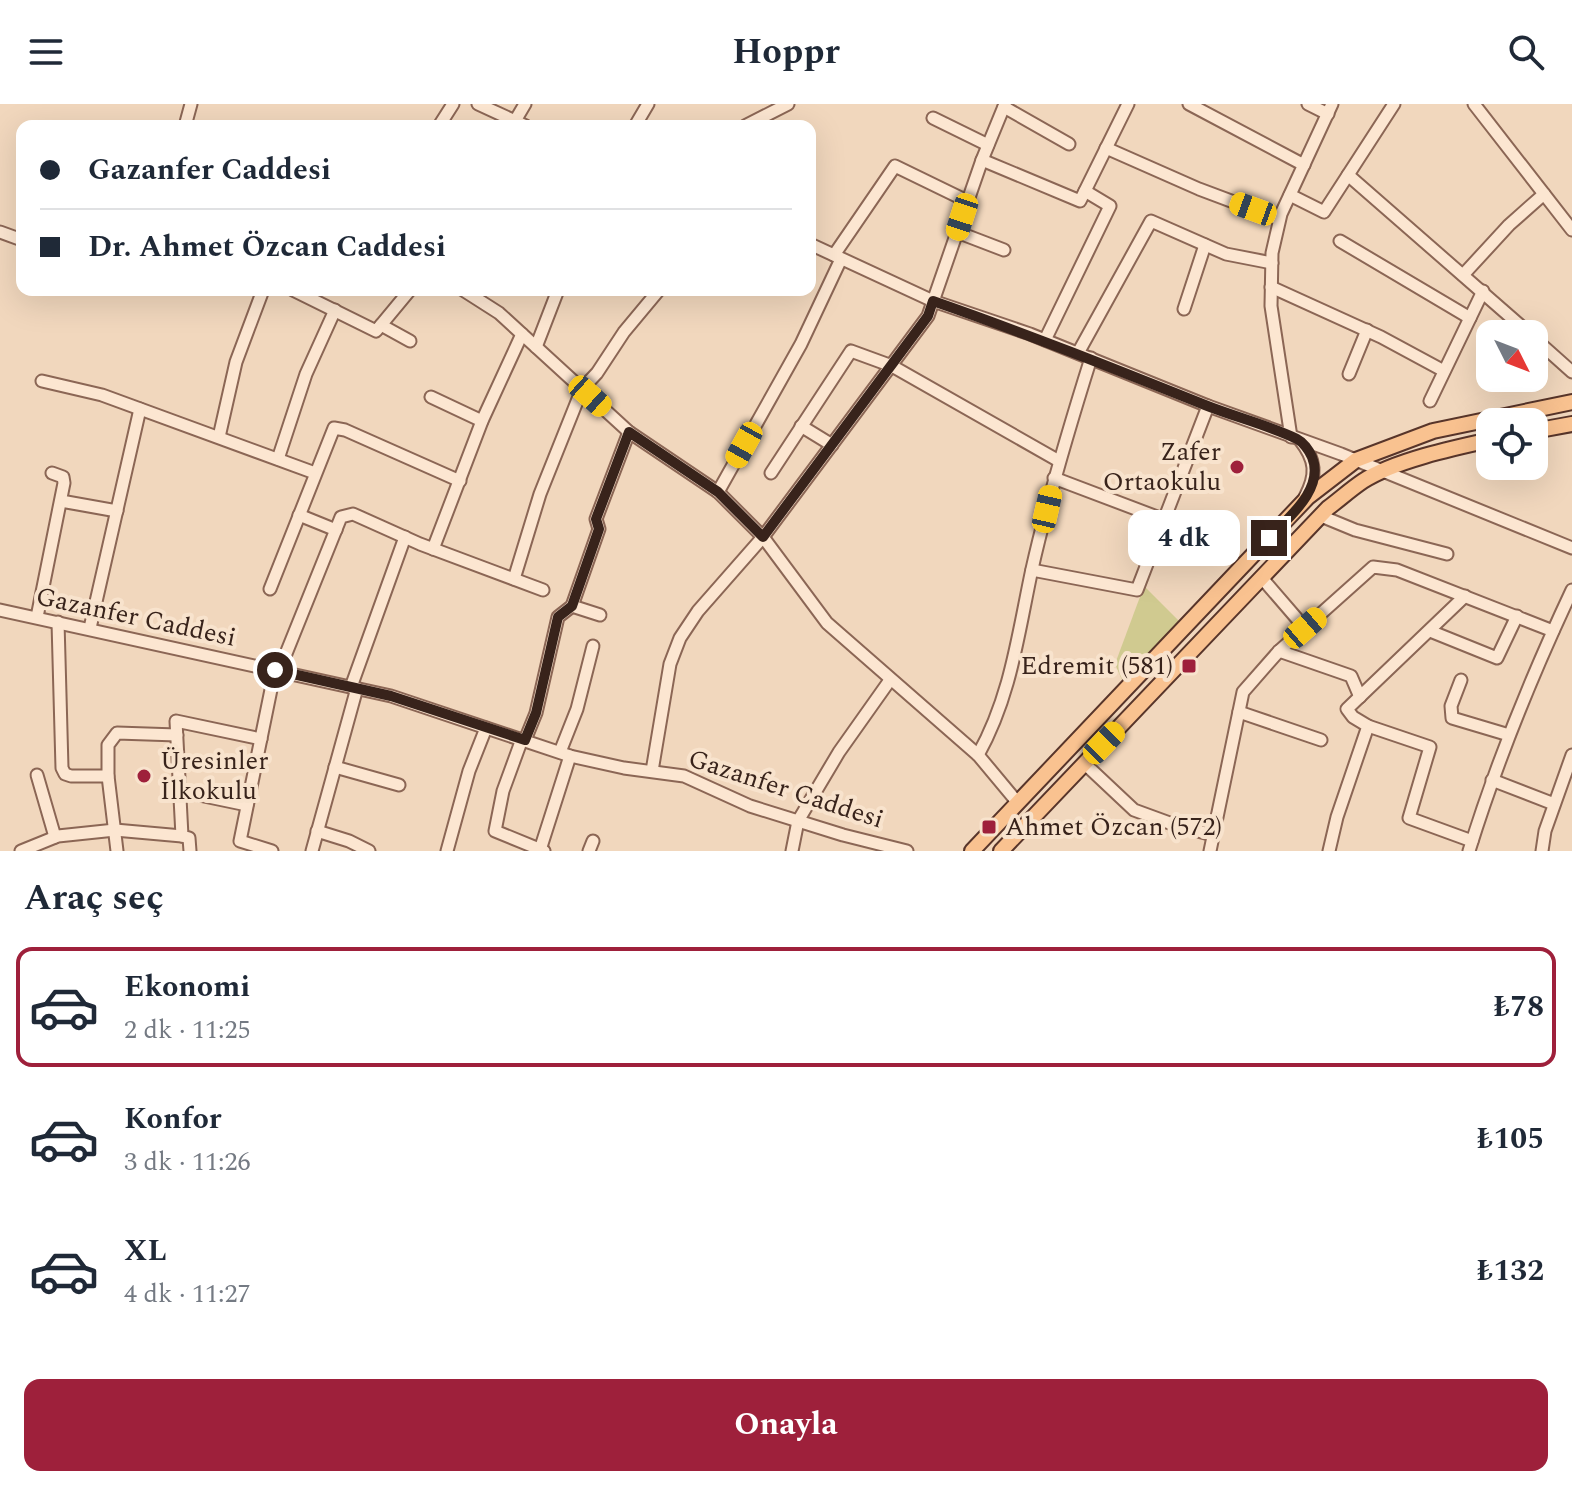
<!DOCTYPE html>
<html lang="tr">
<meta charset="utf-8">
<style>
body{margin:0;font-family:Spectral,serif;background:#f6f6f7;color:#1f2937;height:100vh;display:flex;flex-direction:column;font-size:30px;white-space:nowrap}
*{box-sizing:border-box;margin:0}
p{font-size:26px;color:#747a83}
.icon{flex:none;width:44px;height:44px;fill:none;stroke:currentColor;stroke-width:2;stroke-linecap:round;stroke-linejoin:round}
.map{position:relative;height:747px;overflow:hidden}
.sheet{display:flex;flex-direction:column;background:#fff;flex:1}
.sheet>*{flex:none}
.banner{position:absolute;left:16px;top:16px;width:800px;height:176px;border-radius:16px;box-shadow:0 8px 32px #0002;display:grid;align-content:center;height:176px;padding:0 24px;background:#fff}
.needle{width:52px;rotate:132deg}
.fabs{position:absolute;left:1476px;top:216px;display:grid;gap:16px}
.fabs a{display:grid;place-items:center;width:72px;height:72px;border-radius:16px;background:#fff;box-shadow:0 8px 32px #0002;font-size:40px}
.end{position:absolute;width:36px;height:36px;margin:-18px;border:10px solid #38231b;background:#fff;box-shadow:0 0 0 4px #fff}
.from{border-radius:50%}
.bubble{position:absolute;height:56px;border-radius:16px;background:#fff;box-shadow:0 8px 32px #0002;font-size:26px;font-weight:700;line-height:56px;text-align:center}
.car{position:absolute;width:24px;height:48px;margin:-24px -12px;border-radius:10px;box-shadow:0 0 6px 2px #0007;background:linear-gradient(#f5c518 24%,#345 0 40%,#f5c518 0 76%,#345 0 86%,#f5c518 0)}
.banner b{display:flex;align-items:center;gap:28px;height:76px;font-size:30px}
.banner b+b{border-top:2px solid #e0e1e3}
.banner i{width:20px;height:20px;background:#1f2937}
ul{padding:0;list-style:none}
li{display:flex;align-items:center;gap:24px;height:120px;margin:0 16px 12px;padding:0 8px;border:4px solid transparent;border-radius:16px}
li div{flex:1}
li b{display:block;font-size:30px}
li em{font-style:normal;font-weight:700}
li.active{border-color:#9e203b}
li>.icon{width:72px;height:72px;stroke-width:1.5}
h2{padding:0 24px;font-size:36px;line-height:96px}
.action{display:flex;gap:16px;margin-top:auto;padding:16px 24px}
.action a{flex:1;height:92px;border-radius:16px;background:#9e203b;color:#fff;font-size:32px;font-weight:700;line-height:92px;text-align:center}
header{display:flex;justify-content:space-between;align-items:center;height:104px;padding:0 24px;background:#fff;font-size:36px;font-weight:700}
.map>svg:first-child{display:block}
</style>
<header><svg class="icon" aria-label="menu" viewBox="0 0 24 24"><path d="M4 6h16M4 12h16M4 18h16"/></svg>Hoppr<svg class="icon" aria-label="search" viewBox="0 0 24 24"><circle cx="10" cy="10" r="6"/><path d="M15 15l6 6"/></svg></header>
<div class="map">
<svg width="1572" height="747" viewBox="0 0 1572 747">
<rect width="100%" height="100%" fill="#f1d7bd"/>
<path fill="#d0ca90" d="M1144,482L1180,518L1122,576L1115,560Z"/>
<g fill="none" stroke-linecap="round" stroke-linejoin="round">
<defs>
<g id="minor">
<path d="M478,0L526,22"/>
<path d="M1189,0L1304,61"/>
<path d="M1308,0L1328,10"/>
<path d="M1474,0L1572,126"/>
<path d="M1004,3L1069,40"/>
<path d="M933,14L988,41"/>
<path d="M185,22L191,0"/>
<path d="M439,22L453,0"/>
<path d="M512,22L525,0"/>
<path d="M635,22L648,0"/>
<path d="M745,22L788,0"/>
<path d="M1106,44L1199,85L1279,115"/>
<path d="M982,56L1080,97L1128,0"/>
<path d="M1348,71L1530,230"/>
<path d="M1290,91L1324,108L1394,0"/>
<path d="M0,128L22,136"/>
<path d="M957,128L1004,146"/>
<path d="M1340,137L1470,214"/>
<path d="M810,140L933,197L1030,230L1208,302L1341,350L1572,444"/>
<path d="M834,151L895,62L967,97"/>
<path d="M1463,171L1509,121L1544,90"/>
<path d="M1271,183L1381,233L1444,267"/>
<path d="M293,186L376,227L410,186"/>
<path d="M463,186L499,209L629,328L718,388L763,433L827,519L978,651L1018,699"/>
<path d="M1184,205L1205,141"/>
<path d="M381,221L410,237"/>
<path d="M1534,234L1572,268"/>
<path d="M1045,236L1110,102L1085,87"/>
<path d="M536,243L558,186"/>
<path d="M1078,249L1151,117L1226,150L1272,159"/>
<path d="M1349,270L1367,226"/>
<path d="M42,277L102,291L315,369"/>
<path d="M431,293L482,317"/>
<path d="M1430,297L1483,187"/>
<path d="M801,322L832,341"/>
<path d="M219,333L236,258L263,186"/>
<path d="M1291,333L1271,202L1272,149L1281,110L1332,0"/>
<path d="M1300,336C1316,356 1317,371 1305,393"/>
<path d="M278,355L306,270L335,206"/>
<path d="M771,369L851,247L892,262L1059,357"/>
<path d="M1054,374L1165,416"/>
<path d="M718,388L801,240L841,155"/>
<path d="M61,397L117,407"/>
<path d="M299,411L336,426"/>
<path d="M1321,412L1355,426L1447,450"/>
<path d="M433,445L482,317L522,230"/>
<path d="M1032,466L1137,486L1208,302"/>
<path d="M1261,473L1305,524"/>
<path d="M514,475L540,390L582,285L597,269L624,228L659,186"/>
<path d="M270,485L334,324L345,326L460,377"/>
<path d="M572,502L600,511"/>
<path d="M0,506L391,592L570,652L624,664L684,672L750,702L843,731L907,747"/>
<path d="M37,513L64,379L63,373L52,369"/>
<path d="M58,518L62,664L65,670L71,672H108"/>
<path d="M90,524L140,305"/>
<path d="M1430,527L1497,554L1517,512"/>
<path d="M1279,547L1351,572L1360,593"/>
<path d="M279,567L341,413L353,410L420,440L543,486"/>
<path d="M1461,576L1451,602L1452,614L1509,631"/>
<path d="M351,583L405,433"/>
<path d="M1239,608L1321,636"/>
<path d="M1368,622L1430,643L1409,714L1472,737"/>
<path d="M522,635L503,687L495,727L544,747"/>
<path d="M525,636L536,609L558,513L572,502L599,425L596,415L629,328"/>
<path d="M560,648L577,605L593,542"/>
<path d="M978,651C1011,592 1018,530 1032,465C1048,394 1069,324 1091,254"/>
<path d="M1084,659L1134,706L1175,721L1213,731"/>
<path d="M335,663L399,681"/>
<path d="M652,667L670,560L680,534L698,507L763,433L928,212L982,56L1005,0"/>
<path d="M37,671L55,733"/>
<path d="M1492,676L1554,700"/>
<path d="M180,687L247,701"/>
<path d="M317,727L349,737L369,747"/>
<path d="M540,746L570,652"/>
<path d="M21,747L58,732L115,726L182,732"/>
<path d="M117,747L108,672V641L117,629L177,631"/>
<path d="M190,747L189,734L182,732L176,617L261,635"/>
<path d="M272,747L240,737L275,566"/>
<path d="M312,747L357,584"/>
<path d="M447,747L469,667L486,624"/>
<path d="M589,747L593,737"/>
<path d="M792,747L798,717L839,648L890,576"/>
<path d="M1210,747L1243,588L1279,547L1373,463L1397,466L1553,527"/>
<path d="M1329,747L1337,713L1368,622L1353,613L1347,605L1465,492"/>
<path d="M1469,747C1497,657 1532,571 1572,486"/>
<path d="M1542,747L1545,727L1572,651"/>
</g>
<g id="major">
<path d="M1534,327L1572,320"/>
<path d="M972,747L1308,393L1356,356L1433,327L1572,298"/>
<path d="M1001,747L1328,404C1340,395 1351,385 1363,377C1394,357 1453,344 1490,336"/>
</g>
</defs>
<use href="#minor" stroke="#8b6655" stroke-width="15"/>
<use href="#major" stroke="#58352a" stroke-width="18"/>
<use href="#minor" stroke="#fce6d1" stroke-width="11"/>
<use href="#major" stroke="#f9c290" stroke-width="14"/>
</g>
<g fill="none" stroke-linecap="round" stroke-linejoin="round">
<path stroke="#38231b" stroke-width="10" d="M275,566L391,592L525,636L536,609L558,513L572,502L599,425L596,415L629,328L718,388L763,433L928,212L933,197C1025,229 1115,265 1205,301C1235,313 1268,321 1297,335C1303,338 1309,346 1312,353C1325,385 1288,414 1269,434"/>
</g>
<g fill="#9e203b" stroke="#f8e3cd" stroke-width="3">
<circle cx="1237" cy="363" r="8"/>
<rect x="1181" y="554" width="16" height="16" rx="4"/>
<circle cx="144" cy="672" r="8"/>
<rect x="981" y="715" width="16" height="16" rx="4"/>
</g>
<g text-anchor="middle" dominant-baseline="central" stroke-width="8" stroke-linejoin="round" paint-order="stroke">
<g font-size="26" fill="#38231b" stroke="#f8e3cd" text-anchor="end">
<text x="1221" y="348">Zafer<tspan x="1221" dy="30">Ortaokulu</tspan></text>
<text x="1173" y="562">Edremit (581)</text>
<text x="160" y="657" text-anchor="start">Üresinler<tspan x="160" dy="30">İlkokulu</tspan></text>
<text x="1005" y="723" text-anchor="start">Ahmet Özcan (572)</text>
</g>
<g font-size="26" fill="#38231b" stroke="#f8e3cd">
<text transform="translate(136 513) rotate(12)">Gazanfer Caddesi</text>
<text transform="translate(786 685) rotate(18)">Gazanfer Caddesi</text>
</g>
</g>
</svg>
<div class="fabs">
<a><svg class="needle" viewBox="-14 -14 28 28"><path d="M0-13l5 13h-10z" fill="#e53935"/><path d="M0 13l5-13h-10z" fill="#747a83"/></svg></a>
<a><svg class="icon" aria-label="locate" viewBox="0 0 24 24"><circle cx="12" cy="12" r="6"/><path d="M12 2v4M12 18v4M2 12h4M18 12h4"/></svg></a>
</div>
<i class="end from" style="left:275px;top:566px"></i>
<i class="end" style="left:1269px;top:434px"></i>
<div class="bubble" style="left:1128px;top:406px;width:112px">4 dk</div>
<i class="car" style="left:1253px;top:105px;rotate:290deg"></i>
<i class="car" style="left:962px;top:113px;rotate:198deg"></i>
<i class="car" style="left:590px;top:292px;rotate:132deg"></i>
<i class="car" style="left:744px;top:341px;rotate:209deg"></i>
<i class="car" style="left:1047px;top:405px;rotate:13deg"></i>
<i class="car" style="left:1305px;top:524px;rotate:49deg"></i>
<i class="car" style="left:1104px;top:639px;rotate:44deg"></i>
<div class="banner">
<b><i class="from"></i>Gazanfer Caddesi</b>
<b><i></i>Dr. Ahmet Özcan Caddesi</b>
</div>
</div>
<section class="sheet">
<h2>Araç seç</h2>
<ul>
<li class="active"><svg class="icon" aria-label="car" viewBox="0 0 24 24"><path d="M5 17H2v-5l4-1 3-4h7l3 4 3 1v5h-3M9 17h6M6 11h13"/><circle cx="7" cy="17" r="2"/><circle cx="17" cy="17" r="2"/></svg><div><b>Ekonomi</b><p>2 dk · 11:25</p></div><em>₺78</em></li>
<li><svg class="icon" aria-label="car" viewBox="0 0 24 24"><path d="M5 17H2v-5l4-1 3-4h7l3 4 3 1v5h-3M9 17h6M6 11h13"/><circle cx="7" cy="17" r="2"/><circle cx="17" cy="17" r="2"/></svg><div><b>Konfor</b><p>3 dk · 11:26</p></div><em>₺105</em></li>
<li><svg class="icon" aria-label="car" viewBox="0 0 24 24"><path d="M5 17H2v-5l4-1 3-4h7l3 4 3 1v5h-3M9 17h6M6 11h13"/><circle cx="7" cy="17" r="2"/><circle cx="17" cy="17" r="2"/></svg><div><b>XL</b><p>4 dk · 11:27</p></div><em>₺132</em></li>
</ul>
<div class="action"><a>Onayla</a></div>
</section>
